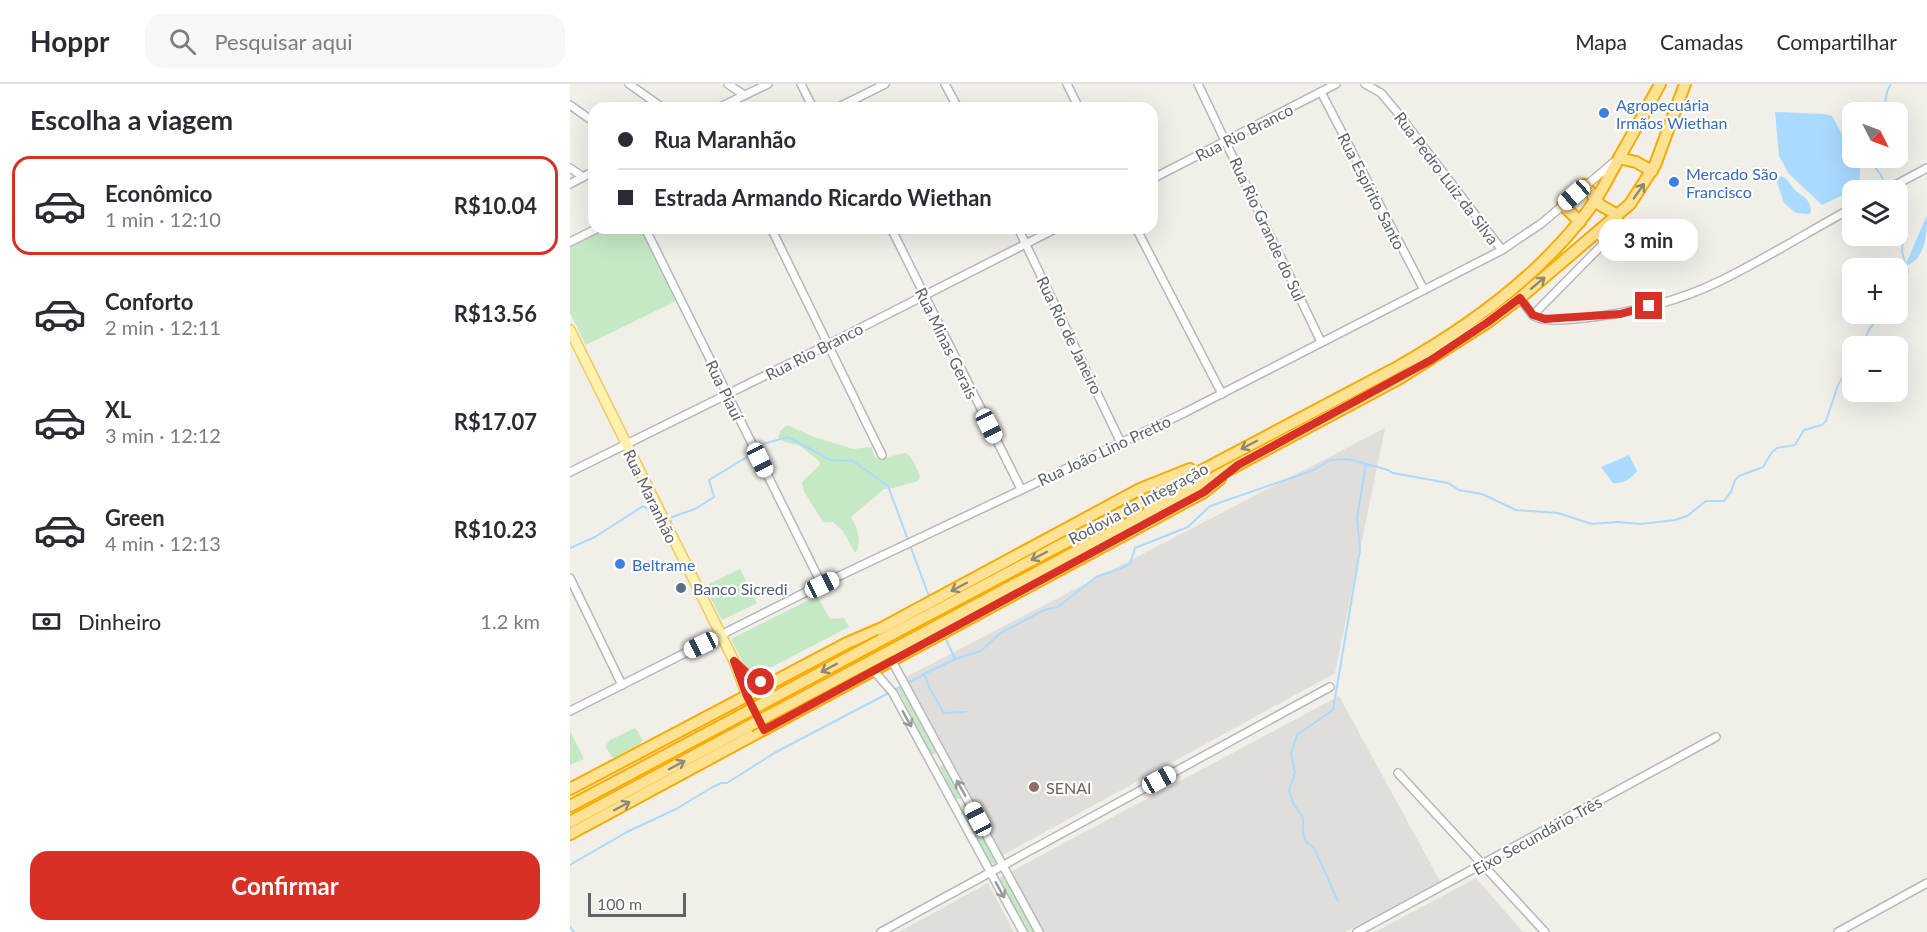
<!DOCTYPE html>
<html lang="pt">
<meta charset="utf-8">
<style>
body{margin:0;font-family:Lato,sans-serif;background:#f7f7f7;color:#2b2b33;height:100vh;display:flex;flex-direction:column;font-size:22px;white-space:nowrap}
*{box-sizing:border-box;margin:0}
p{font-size:20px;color:#7c7c81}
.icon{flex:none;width:33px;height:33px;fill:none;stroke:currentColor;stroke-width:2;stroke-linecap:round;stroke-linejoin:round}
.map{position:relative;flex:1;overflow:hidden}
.sheet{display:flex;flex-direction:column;background:#fff;width:570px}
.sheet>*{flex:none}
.banner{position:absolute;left:18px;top:18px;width:570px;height:132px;border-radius:18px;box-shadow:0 6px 24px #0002;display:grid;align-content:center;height:132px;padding:0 30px;background:#fff}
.needle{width:39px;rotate:132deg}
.buttons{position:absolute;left:1272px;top:18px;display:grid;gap:12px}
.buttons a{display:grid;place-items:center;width:66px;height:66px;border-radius:12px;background:#fff;box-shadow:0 6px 24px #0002;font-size:30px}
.scale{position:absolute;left:18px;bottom:15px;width:98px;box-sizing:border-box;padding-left:6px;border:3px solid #5f6368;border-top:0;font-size:16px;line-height:21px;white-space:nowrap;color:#5f6368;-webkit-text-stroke:4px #fff;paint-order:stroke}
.end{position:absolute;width:27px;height:27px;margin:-14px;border:8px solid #d93025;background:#fff;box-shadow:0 0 0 3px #fff}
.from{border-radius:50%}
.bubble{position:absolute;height:42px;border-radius:18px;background:#fff;box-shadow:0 6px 24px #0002;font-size:20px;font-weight:700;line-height:42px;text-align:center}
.car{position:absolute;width:18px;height:36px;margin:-18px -9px;border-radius:8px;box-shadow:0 0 4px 2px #0007;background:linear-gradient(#fff 24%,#345 0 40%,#fff 0 76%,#345 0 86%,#fff 0)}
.banner b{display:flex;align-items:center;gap:21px;height:57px;font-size:22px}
.banner b+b{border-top:2px solid #e1e1e2}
.banner i{width:15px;height:15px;background:#2b2b33}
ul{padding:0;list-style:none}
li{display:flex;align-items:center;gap:18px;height:99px;margin:0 12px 9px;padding:0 18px;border:3px solid transparent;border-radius:18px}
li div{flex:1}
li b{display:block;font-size:22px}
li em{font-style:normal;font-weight:700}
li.active{border-color:#d93025}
li>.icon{width:54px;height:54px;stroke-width:1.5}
h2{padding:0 30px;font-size:27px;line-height:72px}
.pay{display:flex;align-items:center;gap:15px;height:66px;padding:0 30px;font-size:22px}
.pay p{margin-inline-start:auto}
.cta{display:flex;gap:12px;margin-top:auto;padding:12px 30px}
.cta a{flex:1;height:69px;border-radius:18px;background:#d93025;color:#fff;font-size:24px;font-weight:700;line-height:69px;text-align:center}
header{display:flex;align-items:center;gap:36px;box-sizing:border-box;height:84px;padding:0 30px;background:#fff;border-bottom:2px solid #e1e1e2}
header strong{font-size:28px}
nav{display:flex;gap:33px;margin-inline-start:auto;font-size:21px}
.search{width:420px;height:54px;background:#f7f7f7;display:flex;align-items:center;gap:15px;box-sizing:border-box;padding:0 21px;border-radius:18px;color:#7c7c81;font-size:22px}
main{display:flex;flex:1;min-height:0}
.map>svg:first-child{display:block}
</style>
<header>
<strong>Hoppr</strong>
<div class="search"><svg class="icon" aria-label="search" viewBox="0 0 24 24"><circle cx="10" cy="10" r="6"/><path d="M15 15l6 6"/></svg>Pesquisar aqui</div>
<nav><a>Mapa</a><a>Camadas</a><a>Compartilhar</a></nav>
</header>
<main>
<section class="sheet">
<h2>Escolha a viagem</h2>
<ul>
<li class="active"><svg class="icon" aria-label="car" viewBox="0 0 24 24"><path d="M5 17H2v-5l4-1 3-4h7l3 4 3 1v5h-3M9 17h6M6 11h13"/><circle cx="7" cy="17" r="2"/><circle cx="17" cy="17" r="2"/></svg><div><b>Econômico</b><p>1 min · 12:10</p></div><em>R$10.04</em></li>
<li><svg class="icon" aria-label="car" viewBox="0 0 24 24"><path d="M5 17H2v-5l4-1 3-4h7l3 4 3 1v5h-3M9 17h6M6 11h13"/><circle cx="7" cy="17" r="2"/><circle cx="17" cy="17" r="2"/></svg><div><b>Conforto</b><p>2 min · 12:11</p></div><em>R$13.56</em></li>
<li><svg class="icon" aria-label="car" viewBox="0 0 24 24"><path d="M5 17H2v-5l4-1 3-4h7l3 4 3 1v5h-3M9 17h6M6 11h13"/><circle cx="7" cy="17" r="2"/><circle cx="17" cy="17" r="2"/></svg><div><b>XL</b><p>3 min · 12:12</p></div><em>R$17.07</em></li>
<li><svg class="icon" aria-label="car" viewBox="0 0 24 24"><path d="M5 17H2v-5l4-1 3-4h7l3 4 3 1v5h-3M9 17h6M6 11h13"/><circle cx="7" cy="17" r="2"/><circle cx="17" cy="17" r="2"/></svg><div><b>Green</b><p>4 min · 12:13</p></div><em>R$10.23</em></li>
</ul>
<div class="pay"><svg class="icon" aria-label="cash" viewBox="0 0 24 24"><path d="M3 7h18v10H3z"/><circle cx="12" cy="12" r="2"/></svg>Dinheiro<p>1.2 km</p></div>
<div class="cta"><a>Confirmar</a></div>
</section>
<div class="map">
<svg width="1357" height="848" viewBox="0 0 1357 848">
<rect width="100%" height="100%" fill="#f1efe8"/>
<g fill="#e0deda">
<path d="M815,344L765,589L433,771L336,593Z"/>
<path d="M769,612L870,797L775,848H474L442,787Z"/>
<path d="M906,794L953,848H805Z"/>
<path d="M418,799L444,848H329Z"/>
</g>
<g fill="#c5e8c5">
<path d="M38,144H71L106,217L16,261L0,229V163Z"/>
<path d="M217,341L244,353L283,365L299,363L302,365L305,373L309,375L336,369C342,373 348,386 350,393L348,397L323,404L314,405L283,431L281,434C288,443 292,460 285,469L273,447L263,438H255L252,436L233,406L232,398L249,382L250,378L229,361L214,358L208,353L211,346Z"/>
<path d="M170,485L187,519L152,536L135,502Z"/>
<path d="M247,512L260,535L274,534L279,543L188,590L175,582L161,555Z"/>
<path d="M332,601L367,667L365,670H361L327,604Z"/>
<path d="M65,644L73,656C64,666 56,665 46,673H42L35,662L40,656Z"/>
<path d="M0,647L14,675L0,681Z"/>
<path d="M372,681L375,682L392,712L390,715H385L370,683Z"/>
<path d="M396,728L401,729L426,776V780L421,779L394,732Z"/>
<path d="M432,792L435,794L465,848H457L431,799L430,794Z"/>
</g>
<g fill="#aadaff">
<path d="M1205,28L1255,30L1262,32L1282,68V74H1286C1292,86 1291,93 1286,105L1252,121L1219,90L1209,72Z"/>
<path d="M1211,92C1219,95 1220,101 1226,107C1234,113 1241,116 1241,128L1239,130L1226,129L1214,119L1206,96Z"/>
<path d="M1357,131C1357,149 1356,176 1335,182Z"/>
<path d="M1059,371L1067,387C1061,395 1053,400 1043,399L1031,383Z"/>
</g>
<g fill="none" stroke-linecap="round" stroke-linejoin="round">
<g stroke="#aadaff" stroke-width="2">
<path d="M1313,28C1317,18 1314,9 1321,0"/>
<path d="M1298,74L1311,91L1315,102"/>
<path d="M1328,130L1334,145L1332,168L1338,188L1328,208"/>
<path d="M1291,262L1300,244L1312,230"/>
<path d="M186,362L218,353L261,376L283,377L318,402L360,515"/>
<path d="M102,433L125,425L144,413L139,396L177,373L180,366"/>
<path d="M0,464L25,453L73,422L80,426L87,438"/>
<path d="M374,551L385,575"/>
<path d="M396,628L374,629L360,605L354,590L385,575L411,567L429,550L474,526L488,523L526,493L549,485L560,480L565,464L618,443L640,422L744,386L760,376L778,375L818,386L823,389L878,399L889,406L912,410L946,426L988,429L1022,440L1047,438L1071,440L1105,436L1117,432L1136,417H1154L1161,408L1165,396L1169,392L1193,383L1202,368L1207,364L1225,361L1234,346L1252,341L1256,337L1268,301L1282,278"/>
<path d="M0,781L57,748L106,725L141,704L151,699H157L206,668L353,591"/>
<path d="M768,817L744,764L736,758L733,749V734L723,719L719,706L725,689L721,669L727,651L763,626L790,466L787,434L796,380"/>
<path d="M0,843L4,848"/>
</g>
<defs>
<g id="minor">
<path d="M59,0L93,24"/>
<path d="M158,0L174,11"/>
<path d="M231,0L243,24"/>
<path d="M375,0L388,24"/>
<path d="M497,0L509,24"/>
<path d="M628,0L751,258"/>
<path d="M795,0L811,9L827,28L932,166"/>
<path d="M751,8L854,206"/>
<path d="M0,21L24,38"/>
<path d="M148,24L198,0"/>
<path d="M267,24L315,0"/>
<path d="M0,84L13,93"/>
<path d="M582,95L766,0"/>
<path d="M0,100L24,87"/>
<path d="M1316,106L1357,84"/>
<path d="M75,144L252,501"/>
<path d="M201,144L312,371"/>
<path d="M321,144L451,405"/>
<path d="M448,144L551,359"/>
<path d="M566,144L652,310"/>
<path d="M0,158L28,144"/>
<path d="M950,214C954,219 959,228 964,232C976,239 1000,235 1014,234C1061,229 1107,218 1150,197C1195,175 1238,148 1282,124"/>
<path d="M963,231L1034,159L1028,148"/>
<path d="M0,388L257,261L487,144"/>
<path d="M0,494L52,601"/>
<path d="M322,577L469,848"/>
<path d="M304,587L323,609L453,848"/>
<path d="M0,627L246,503L614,329L932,166L972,139L1044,78"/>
<path d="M828,689L975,848"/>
<path d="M311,848L760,603"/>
<path d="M787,848L1146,653"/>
<path d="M1268,848L1357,799"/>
</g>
<g id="major">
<path d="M0,246L164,577L177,612"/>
<path d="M165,579C176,591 186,598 202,599"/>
</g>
<g id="highway">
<path d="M1049,74L1066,78L1082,87"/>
<path d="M1015,101L1030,121L1048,131"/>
<path d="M993,121L1010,138"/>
<path d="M311,556L824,285C892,247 960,199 1009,138C1026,118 1038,95 1050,72C1064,48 1077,24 1090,0"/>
<path d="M320,567L830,294L918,238L950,214L1060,120L1085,81L1115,0"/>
<path d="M0,705L277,559L312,544L570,405L620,385"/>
<path d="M0,722L173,630"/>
<path d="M0,738L179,642"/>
<path d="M0,750L634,408L650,395"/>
</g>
</defs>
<use href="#minor" stroke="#b5b8bc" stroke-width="10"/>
<use href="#major" stroke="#f2c960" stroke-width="12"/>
<use href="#highway" stroke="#f9ab00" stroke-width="14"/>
<use href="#minor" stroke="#fff" stroke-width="7"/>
<use href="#major" stroke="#fff2af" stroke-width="9"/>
<use href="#highway" stroke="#fde293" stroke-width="10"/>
<defs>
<g id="highway-bridge">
<path d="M173,630L311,556"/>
<path d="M179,642L320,567"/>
</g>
</defs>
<use href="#highway-bridge" stroke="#f9ab00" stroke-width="14" stroke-linecap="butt"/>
<use href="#highway-bridge" stroke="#fde293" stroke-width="10"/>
</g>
<defs><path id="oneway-shaft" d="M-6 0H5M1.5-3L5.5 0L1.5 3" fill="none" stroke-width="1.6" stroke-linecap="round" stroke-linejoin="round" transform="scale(1.5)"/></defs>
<g stroke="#8e8975">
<use href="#oneway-shaft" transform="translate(1069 107) rotate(-55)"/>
<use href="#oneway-shaft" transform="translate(968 199) rotate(-40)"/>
<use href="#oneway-shaft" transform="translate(679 361) rotate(152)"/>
<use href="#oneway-shaft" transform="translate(469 472) rotate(152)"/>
<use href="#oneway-shaft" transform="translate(389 503) rotate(152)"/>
<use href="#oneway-shaft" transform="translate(259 584) rotate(152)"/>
<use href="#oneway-shaft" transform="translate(107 681) rotate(-28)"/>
<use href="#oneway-shaft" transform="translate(52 722) rotate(-28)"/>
</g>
<g stroke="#979a9d">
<use href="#oneway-shaft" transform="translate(337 635) rotate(61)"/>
<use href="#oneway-shaft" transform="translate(391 704) rotate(-119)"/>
<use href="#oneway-shaft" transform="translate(430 806) rotate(61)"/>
</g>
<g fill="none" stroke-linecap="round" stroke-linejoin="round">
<path stroke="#d93025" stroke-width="8" d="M191,598L180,592L164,577L177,612L194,646L634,408L668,381L861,276L918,238L950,214L963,231L975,235L1050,230L1079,222"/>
</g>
<g fill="#3f7fe0" stroke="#fff" stroke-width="2">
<circle cx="1034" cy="29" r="6"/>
<circle cx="1104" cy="98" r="6"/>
<circle cx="50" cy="480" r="6"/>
</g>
<circle fill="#5c6f8a" stroke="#fff" stroke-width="2" cx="111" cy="504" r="6"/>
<circle fill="#8d6e63" stroke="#fff" stroke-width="2" cx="464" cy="703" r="6"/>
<g text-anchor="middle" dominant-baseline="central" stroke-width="4.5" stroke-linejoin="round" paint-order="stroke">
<g font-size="16" fill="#366cbe" stroke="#fff" text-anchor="start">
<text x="1046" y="20">Agropecuária<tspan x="1046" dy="18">Irmãos Wiethan</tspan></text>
<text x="1116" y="89">Mercado São<tspan x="1116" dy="18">Francisco</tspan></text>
<text x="62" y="480">Beltrame</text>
</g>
<g font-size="16" fill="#5f6368" stroke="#fff">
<text transform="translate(674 48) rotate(-27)">Rua Rio Branco</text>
<text transform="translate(877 94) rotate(53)">Rua Pedro Luiz da Silva</text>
<text transform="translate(802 107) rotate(63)">Rua Espírito Santo</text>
<text transform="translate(698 145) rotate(65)">Rua Rio Grande do Sul</text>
<text transform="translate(500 251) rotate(64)">Rua Rio de Janeiro</text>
<text transform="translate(377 259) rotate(64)">Rua Minas Gerais</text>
<text transform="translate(244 267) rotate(-27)">Rua Rio Branco</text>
<text transform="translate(155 306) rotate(64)">Rua Piauí</text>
<text transform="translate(534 366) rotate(-25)">Rua João Lino Pretto</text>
<text transform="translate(81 412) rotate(64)">Rua Maranhão</text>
<text transform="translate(568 419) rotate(-28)">Rodovia da Integração</text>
<text transform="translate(967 751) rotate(-29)">Eixo Secundário Três</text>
</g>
<g font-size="16" fill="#4e5e75" stroke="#fff" text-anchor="start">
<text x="123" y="504">Banco Sicredi</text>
</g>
<g font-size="16" fill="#785e54" stroke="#fff" text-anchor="start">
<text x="476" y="703">SENAI</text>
</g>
</g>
</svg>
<div class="buttons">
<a><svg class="needle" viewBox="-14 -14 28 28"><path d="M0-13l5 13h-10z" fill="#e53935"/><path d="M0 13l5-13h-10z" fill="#7c7c81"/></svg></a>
<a><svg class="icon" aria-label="layers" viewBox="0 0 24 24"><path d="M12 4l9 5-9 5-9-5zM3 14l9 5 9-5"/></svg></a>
<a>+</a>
<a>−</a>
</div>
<div class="scale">100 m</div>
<i class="end from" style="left:191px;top:598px"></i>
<i class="end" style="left:1079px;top:222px"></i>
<div class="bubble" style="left:1029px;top:135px;width:99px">3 min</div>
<i class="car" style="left:1004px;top:111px;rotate:229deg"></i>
<i class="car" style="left:419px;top:342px;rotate:153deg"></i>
<i class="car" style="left:190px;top:376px;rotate:154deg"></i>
<i class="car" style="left:252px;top:501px;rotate:64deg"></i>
<i class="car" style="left:131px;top:561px;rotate:244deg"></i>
<i class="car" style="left:589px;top:696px;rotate:61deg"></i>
<i class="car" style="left:408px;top:735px;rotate:332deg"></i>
<div class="banner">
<b><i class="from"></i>Rua Maranhão</b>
<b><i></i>Estrada Armando Ricardo Wiethan</b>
</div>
</div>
</main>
